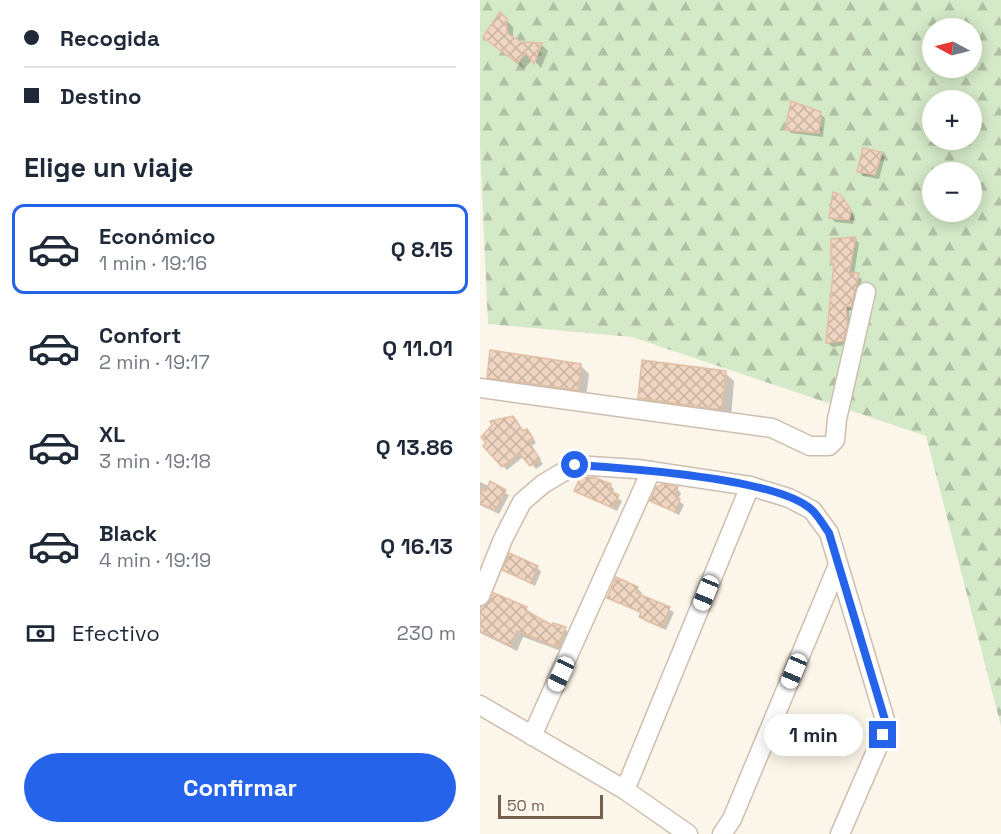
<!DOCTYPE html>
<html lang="es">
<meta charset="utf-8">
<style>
body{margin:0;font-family:"Space Grotesk",sans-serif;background:#f2f2f3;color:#1f2937;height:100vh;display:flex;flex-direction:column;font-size:22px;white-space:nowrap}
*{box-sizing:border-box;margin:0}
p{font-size:20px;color:#747a83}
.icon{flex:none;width:33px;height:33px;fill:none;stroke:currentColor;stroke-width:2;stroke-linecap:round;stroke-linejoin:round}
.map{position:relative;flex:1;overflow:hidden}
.drawer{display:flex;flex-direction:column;background:#fff;width:480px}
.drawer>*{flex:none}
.hud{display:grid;align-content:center;height:132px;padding:0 24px;background:#fff}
.needle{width:39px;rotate:277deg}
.fabs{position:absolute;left:442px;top:18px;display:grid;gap:12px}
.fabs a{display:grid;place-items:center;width:60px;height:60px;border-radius:50%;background:#fff;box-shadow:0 3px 15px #0003;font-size:30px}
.scale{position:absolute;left:18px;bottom:15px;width:105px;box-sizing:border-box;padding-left:6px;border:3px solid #765e4d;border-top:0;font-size:16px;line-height:21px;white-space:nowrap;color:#765e4d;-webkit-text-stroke:4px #fef9f0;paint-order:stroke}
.end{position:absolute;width:27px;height:27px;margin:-14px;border:8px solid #2563eb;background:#fff;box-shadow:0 0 0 3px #fff}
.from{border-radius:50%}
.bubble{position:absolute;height:42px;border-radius:21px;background:#fff;box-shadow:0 3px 15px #0003;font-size:20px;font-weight:800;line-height:42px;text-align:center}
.car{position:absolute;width:18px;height:36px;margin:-18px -9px;border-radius:8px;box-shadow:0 0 4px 2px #0007;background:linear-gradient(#fff 24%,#345 0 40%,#fff 0 76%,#345 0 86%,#fff 0)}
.hud b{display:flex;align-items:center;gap:21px;height:57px;font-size:22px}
.hud b+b{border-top:2px solid #e0e1e3}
.hud i{width:15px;height:15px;background:#1f2937}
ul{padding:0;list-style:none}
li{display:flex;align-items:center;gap:18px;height:90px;margin:0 12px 9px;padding:0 12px;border:3px solid transparent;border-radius:12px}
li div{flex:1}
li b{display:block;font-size:22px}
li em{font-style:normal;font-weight:800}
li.on{border-color:#2563eb}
li>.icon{width:54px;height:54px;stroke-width:1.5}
h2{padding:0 24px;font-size:27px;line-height:72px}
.pay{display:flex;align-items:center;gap:15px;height:66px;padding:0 24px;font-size:22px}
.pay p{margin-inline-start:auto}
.button{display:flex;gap:12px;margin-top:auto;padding:12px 24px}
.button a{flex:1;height:69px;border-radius:36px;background:#2563eb;color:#fff;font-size:24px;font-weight:800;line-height:69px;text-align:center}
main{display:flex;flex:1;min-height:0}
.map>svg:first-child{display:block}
</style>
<main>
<section class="drawer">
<div class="hud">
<b><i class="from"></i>Recogida</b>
<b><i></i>Destino</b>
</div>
<h2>Elige un viaje</h2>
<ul>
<li class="on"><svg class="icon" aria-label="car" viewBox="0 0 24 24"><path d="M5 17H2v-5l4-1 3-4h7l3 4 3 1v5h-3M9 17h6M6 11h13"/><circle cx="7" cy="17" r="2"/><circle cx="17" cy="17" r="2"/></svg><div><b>Económico</b><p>1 min · 19:16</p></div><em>Q 8.15</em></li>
<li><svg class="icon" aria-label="car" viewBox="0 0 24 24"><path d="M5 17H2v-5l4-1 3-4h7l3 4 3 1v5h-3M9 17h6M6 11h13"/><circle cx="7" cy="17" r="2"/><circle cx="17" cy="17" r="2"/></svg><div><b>Confort</b><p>2 min · 19:17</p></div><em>Q 11.01</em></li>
<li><svg class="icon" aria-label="car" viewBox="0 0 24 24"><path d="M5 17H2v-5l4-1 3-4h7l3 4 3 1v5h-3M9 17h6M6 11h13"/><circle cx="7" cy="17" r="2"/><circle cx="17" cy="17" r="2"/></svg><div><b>XL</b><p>3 min · 19:18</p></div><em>Q 13.86</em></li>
<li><svg class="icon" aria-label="car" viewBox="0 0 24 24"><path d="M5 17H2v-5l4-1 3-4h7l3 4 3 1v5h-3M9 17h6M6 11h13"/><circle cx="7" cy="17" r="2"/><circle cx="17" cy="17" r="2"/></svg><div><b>Black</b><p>4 min · 19:19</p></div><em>Q 16.13</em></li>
</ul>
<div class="pay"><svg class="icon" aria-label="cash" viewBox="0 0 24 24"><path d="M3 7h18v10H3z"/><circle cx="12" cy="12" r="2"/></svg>Efectivo<p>230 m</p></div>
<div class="button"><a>Confirmar</a></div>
</section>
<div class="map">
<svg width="521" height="834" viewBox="0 0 521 834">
<defs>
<pattern id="forest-firs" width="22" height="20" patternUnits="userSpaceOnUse" patternTransform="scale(1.5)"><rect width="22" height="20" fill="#d4e9c8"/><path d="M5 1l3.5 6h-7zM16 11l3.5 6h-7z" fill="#b1c0a5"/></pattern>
<pattern id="building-cross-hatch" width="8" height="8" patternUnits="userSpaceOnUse" patternTransform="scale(1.5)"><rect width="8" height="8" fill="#f0d6c2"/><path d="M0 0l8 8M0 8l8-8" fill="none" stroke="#c7b1a0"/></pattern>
</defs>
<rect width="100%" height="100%" fill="#fcf5e9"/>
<path fill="url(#forest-firs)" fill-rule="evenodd" d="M0,0H521V726L446,436L152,337L8,324L0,147ZM453,28H492V68H453ZM453,100H492V140H453ZM453,172H492V212H453Z"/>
<g fill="#0003">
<path d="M20,14L33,27V39L40,43L61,44L68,51L61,68L53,59L44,69L12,43Z"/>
<path d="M340,114L345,118L343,137L311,133L307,129Z"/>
<path d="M401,153L405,157L399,179L383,176L379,172Z"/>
<path d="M365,201L375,216L373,224L355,222L351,218Z"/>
<path d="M375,239L379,243L374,275L382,279L375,310H369L370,331L367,345L352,347L348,343L356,267L352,263Z"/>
<path d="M100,365L109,374L106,398L17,386L8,377Z"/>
<path d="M245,373L254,381L251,418L168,407L160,398Z"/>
<path d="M37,422L44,432L47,430L51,435L56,443L51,446L63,464L56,469L44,456L27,470L23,466Z"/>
<path d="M0,482L29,495L19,514L0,505Z"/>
<path d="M130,485L134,489L133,495L142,501L137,511L96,491Z"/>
<path d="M197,489L201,493L198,500L204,505L199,515L172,501Z"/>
<path d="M57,567L61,572L55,586L24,570Z"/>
<path d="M157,588L162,593L160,597L194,612L186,630L165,621L162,614L128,597Z"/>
<path d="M0,607L46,609L73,627L85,629L91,635L84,652L43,637L37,651L0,633Z"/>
</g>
<g fill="url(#building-cross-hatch)" stroke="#e2bea3" stroke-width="1.5">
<path d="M20,12L27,19V33L41,42L62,43L54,64L46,53L37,63L3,37Z"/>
<path d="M311,101L341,112L339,133L305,130Z"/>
<path d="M383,148L402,152L395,175L377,172Z"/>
<path d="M353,192L361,195L371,210L369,220L349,218Z"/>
<path d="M376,237L369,273H379L371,307L366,306L367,326L363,341L346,343L354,263L351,264V239Z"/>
<path d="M10,350L101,364L98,390L7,378Z"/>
<path d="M162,360L246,371L242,410L158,398Z"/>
<path d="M33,416L43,431L47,429L53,438L48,441L60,459L50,466L39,453L22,467L3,446L6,443L1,437L12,425L10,421Z"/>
<path d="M100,477L116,478L131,484L129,491L139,495L133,508L94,491Z"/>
<path d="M10,481L26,490L15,510L0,503V489L6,491Z"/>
<path d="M182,484L198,487L194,496L200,499L195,512L170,501L176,487Z"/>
<path d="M29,553L58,566L51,583L22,570Z"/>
<path d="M136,577L158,587L156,593L190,607L182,627L159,617L161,612L127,598Z"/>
<path d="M14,593L47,607L46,611L72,625L73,623L86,627L77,647L37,631L31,646L0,631V607L7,604Z"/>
</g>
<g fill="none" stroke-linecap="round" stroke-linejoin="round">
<defs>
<g id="minor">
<path d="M0,388L292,428L330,446H349L355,440L357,419L386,292"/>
<path d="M0,596L23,539L42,502L63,484L95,465L157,469L270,486L309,498L332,510L349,533L405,720L403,735L360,834"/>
<path d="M0,705L145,790L208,834"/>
<path d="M52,736L171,471"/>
<path d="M145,790L270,486"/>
<path d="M242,834L252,819L358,565"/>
</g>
</defs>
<use href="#minor" stroke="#cebeaf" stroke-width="21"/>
<use href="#minor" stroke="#fff" stroke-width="18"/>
</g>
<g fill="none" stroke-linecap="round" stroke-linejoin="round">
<path stroke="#2563eb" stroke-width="8" d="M95,465C144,468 300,478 333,511C339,517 344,526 349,533L405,720L403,735"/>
</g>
</svg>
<div class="fabs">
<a><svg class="needle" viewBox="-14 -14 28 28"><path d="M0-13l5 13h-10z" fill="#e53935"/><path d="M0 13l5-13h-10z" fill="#747a83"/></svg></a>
<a>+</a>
<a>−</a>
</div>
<div class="scale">50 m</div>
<i class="end from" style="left:95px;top:465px"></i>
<i class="end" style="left:403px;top:735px"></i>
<div class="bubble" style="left:284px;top:714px;width:99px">1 min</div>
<i class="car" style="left:226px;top:593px;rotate:202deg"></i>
<i class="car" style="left:314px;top:671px;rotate:203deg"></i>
<i class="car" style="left:81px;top:674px;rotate:205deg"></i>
</div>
</main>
